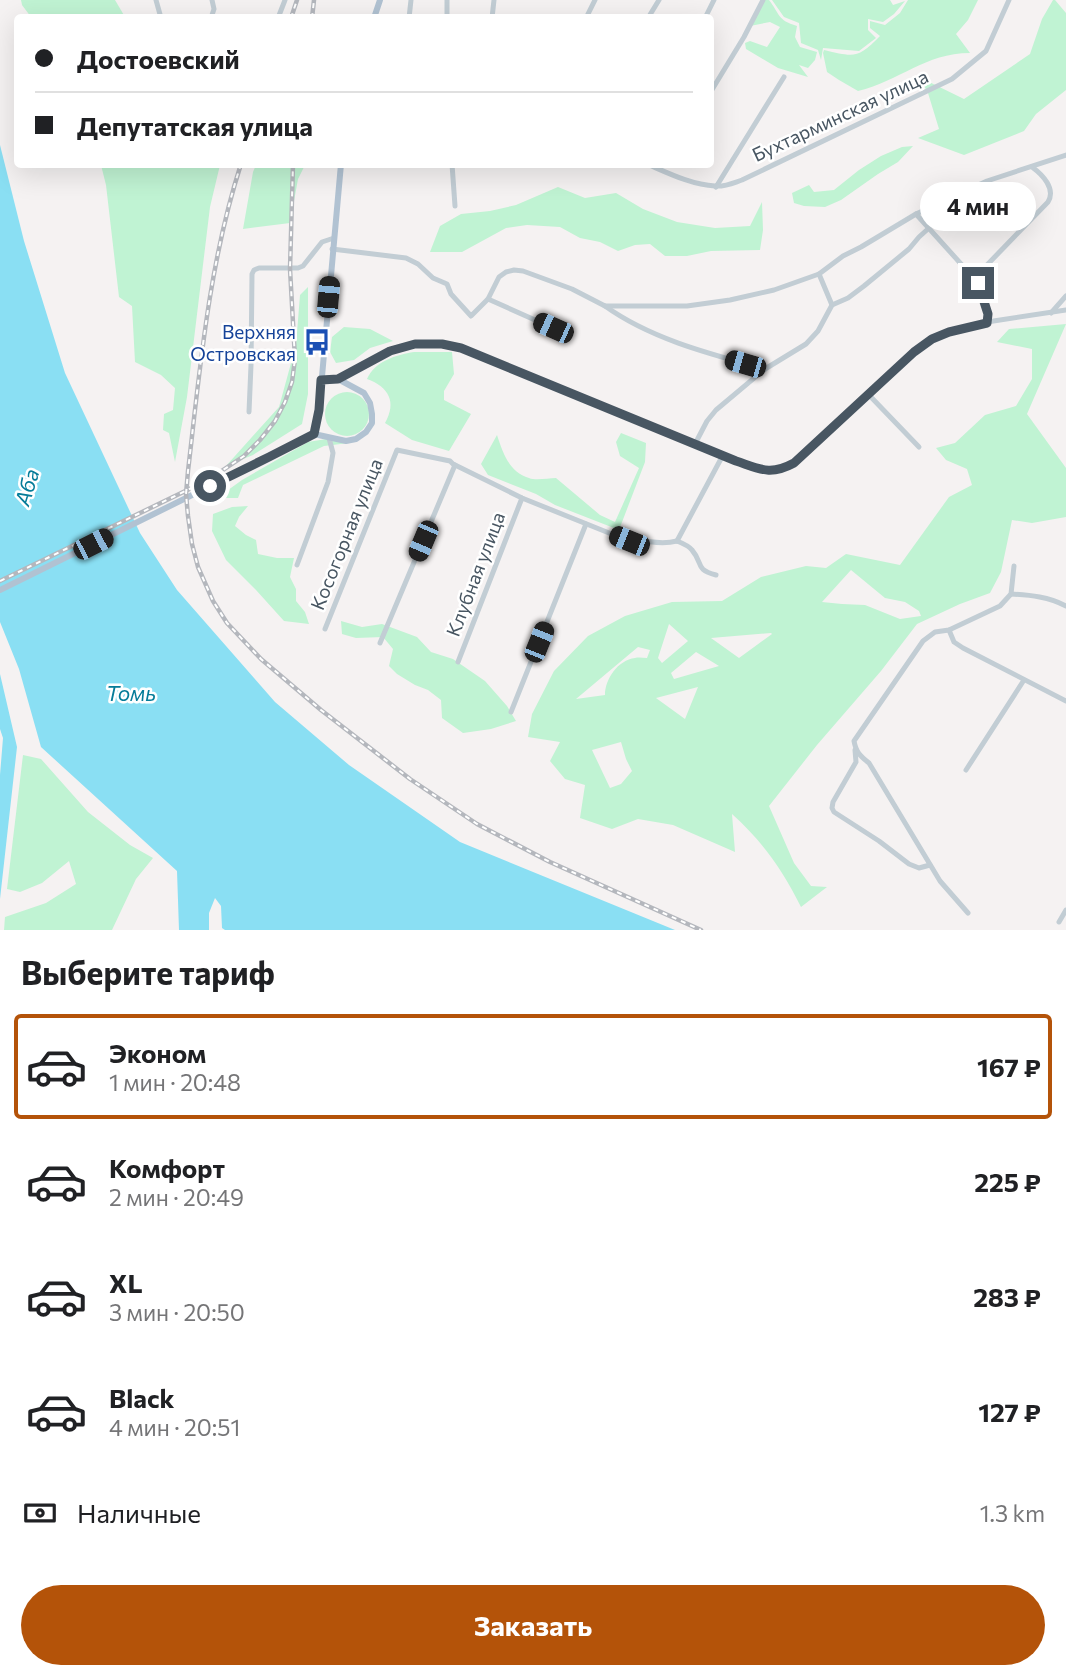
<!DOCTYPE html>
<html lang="ru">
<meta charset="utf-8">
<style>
body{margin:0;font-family:Commissioner,sans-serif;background:#f2f2f2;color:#202124;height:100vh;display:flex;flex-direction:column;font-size:26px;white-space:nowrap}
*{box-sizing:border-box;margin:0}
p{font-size:23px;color:#757577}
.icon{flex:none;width:38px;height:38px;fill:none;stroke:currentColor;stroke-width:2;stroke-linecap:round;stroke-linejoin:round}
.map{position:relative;height:930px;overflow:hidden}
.side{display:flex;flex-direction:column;background:#fff;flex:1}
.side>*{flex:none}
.hud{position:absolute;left:14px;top:14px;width:700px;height:154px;border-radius:7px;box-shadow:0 7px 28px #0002;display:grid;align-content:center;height:154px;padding:0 21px;background:#fff}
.end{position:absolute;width:32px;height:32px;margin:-16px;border:9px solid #485662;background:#fff;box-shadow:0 0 0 4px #fff}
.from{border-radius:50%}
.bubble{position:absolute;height:49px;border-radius:24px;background:#fff;box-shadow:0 7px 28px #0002;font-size:23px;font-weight:700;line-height:49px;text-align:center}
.car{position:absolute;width:21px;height:42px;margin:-21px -10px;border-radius:9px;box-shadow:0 0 5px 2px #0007;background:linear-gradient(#222 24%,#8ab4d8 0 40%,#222 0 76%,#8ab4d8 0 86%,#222 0)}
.hud b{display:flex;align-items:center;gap:24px;height:66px;font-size:26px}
.hud b+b{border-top:2px solid #e0e0e0}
.hud i{width:18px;height:18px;background:#202124}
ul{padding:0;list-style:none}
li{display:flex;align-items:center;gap:21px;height:105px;margin:0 14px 10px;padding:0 7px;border:4px solid transparent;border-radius:7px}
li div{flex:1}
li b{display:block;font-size:26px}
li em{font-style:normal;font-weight:700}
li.active{border-color:#b45309}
li>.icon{width:63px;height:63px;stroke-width:1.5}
h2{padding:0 21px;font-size:32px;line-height:84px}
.pay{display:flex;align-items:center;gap:18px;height:77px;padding:0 21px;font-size:26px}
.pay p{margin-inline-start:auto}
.cta{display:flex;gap:14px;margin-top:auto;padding:14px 21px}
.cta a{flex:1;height:80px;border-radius:42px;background:#b45309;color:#fff;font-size:28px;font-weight:700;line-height:80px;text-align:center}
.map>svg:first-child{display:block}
</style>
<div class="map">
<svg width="1066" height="930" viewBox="0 0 1066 930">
<rect width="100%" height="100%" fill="#f5f2f2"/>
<g fill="#c0f3d3" fill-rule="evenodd">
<path d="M21,0H115L125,17H31L22,5Z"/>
<path d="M764,0H769C780,14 777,20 797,26L795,37L800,47L817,52L815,60L808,68L799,65L808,77L778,68L746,49L745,43L750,41L767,47L780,27L770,22L750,26Z"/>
<path d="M772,0H890L893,5L905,1L894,14L883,22L868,19V30L876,38L859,51L823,48L821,60L818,50L801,43L799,23L784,17Z"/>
<path d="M908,0H978L968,20L956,34L970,53C925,53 900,81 858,91L839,80L827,72L823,53L824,50C854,57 858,59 880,36L870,28V21L885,25L900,13Z"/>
<path d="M1053,0H1055L1066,13V90L1036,114L1024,131L964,155L918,138L939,129L928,93L919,77L964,99L1030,54L1042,19Z"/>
<path d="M913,146L898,162L878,174L841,200L825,207L804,206L794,203L792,193L809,185L814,192L834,190L859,170L881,156L902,147Z"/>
<path d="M101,165H220L210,207L187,397L175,462L169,433L163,430L164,414L173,410L175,388L161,375L135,362L132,306L119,297L106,185Z"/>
<path d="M256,165H305L298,179L290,223L243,229L253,172Z"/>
<path d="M558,187L585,198L616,193L643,209L677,222L715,228L750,226L762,202L763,230L760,250L711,251L687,256H665L650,244L635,245L618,251L600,242L580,238L560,227L527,225L506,228L462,252H430L440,226L461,214L490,211L516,205Z"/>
<path d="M308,287V394L302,424L253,455L226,466L279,407L296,345L300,295Z"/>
<path d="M1066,324L1027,414L1066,468V517L1032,523L1012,520L1001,572L990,593L960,604L917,624L881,671L817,745L769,806L794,863L811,886L827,887L801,907C782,869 763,842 732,814L735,852L673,825L638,819L612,829L580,818L585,785L565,779L550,761L560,742L528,737L532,714L554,671L588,636L625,616L672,602L722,601L761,577L806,566L826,568L846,554L900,565L949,497L972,485L967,469L946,460L936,448L955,443L985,415L1016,406L1032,379V349L997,342L1009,329ZM851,570L885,598L905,602L919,611L921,616L900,619L865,605L842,604L822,602ZM669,624L688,641L662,663L658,658ZM772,634L739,658L711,638L771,633ZM638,647L650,650L647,658C643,658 639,657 635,658C618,660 605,679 605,695L576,699ZM696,652L719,666L674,679L671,673ZM698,687L685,719L656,698ZM621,742L626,759L632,771L621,784L610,788L592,750Z"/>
<path d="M344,327L370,329L393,341L370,348L354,360L336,363L330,352L332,337Z"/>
<path d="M414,352H452L454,374L444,391V400L471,414L449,451L412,440L385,423C397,402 389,387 367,379C375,361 396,355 414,352Z"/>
<circle cx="347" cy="414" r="22"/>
<path d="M621,433L646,443L645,462L619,530L555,505L536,494L488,475L481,464L497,435C503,453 509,472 529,478C536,481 548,478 556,478L600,515L615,522L639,468L620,456L616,442Z"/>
<path d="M332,438L349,443L324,446L243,485L238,498H217L242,480L308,442Z"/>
<path d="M248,506L239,517L235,526L246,535L256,540L258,554L277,558H294L290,577L296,589V601L305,612L309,624L284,621L256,590L226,560L212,531L213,514L232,507Z"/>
<path d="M341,621L362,627L382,624L417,637L431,652L453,659L485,681L507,706L516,721L491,729L463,733L442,718L441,700L428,690L415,685L397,674L389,666L393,649L383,637L356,638L342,634Z"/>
<path d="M23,755L41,759L88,812L130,845L153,858L136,879L112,930H4L5,917L46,903L76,884L69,861L42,883L20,892L7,889Z"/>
</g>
<g fill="#8adff3">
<path d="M0,145L24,241L65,373L140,533L177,590L275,702L349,765L460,842L675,930H225L222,928L221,906L215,898L209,913V930H179L177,871L41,747L19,669L0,622Z"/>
<path d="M0,674L17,747L0,899V775L3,738L0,729Z"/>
</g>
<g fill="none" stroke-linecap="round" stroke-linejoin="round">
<g stroke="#c2cdd4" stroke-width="5">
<path d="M156,0L161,18"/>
<path d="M447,0V18"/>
<path d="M211,18L214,9L212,0"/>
<path d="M278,18L285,0"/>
<path d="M409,18L411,0"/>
<path d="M492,18L494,0"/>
<path d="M586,18L595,0"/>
<path d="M648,18L659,0"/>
<path d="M705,18L714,0"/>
<path d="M710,93L744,37L763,0"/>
<path d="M452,164L455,206"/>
<path d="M647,164C668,173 692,185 715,186C725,187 733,183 742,180L952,79L986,51L1009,0"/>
<path d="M716,187L784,77"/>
<path d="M916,214L971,275L978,276"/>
<path d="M332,249L406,258L418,264L433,278L447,284L451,294L471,316L488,299L499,277L506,272L514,270L523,271L572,289L605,306H687L730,300L774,290L819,274L843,256L861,247L916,214L987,181L1066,155"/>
<path d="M819,274L832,305"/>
<path d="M488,299L553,328"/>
<path d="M605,306C651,339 710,354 765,369L806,344L818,331L832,305L848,298L864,286L909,249L919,237L929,228"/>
<path d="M1051,313L1066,296"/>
<path d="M987,322C989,308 975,285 978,276C979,272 982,270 985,267L1048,202C1056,189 1043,175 1032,167"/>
<path d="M338,379C384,354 407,336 461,348L735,461C760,469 770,476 794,463L914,352L932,339L949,332L987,322L1066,310"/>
<path d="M869,395L919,447"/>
<path d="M249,412L251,365L252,274L254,270L259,268H298L303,266L322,242L334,238"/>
<path d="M695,444L707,421L716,410L765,369"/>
<path d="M677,541L723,455"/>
<path d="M677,541C682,543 689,546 692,550C704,564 694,569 716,575"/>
<path d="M297,565L328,482L333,453L329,438"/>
<path d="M1011,594C1031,595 1049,597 1066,606"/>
<path d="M325,629L397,450L450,461L453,464L522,498L629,541C649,539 657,546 677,541"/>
<path d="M949,630L954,642L963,648L1066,701"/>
<path d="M380,643L455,465"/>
<path d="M458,662L522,498"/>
<path d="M511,712L586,524"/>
<path d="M855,750L856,762L833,802L832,808L834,812L879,841L909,864L919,868L930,865"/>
<path d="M966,770L1024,680"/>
<path d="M968,913L940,881L869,763C860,756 856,752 854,741L923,641L935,632L949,630L1000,606L1011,594L1014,566"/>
<path d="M1059,922L1066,910"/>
</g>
<g stroke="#b1c2d2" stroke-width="6">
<path d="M374,18L380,0"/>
<path d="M314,434L319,410L341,164"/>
<path d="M0,590L269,457L314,434L346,441L356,439L366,432L372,423V414L370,403L364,393L338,379L321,380"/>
</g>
<defs>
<g id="rail">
<path d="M291,18L297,0"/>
<path d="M312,18L314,0"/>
<path d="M241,164C209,263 200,368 188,471L186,494L188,516L192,544L198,567L213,601L227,623L261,659L321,710L410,779L477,824L550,862L701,930"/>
<path d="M0,581L208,480L244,456L260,440L275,421L285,402L292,382L295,359L290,269L293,164"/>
</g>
</defs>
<use href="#rail" stroke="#b4b7bd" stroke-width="4.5"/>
<use href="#rail" stroke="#fff" stroke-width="2" stroke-dasharray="5" stroke-linecap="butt"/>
</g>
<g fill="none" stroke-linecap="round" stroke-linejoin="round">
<path stroke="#485662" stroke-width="9" d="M210,486L269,457L314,434L319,410L321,380L338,379L390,351L415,344H442L461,348L736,461C760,469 770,476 794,463L914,352L932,339L949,332L987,323L988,314L978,283"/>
</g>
<defs>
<symbol id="bus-bare" viewBox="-9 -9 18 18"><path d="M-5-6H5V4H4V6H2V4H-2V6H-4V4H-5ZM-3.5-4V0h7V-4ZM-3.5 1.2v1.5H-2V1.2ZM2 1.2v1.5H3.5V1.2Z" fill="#1a4fb4" stroke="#fff" stroke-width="2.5" paint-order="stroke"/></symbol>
</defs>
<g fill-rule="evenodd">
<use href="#bus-bare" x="298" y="323" width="38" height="38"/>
</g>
<g text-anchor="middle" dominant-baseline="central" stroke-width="5" stroke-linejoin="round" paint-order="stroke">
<g font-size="19" fill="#485662" stroke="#fff">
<text transform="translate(840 115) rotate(-25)">Бухтарминская улица</text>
<text transform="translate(346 534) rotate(-68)">Косогорная улица</text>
<text transform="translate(475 574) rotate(-69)">Клубная улица</text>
</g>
<g font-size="19" fill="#164399" stroke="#fff" text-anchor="end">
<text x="296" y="331">Верхняя<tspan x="296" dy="22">Островская</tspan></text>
</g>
<g font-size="21" font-style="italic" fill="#057c99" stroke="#fff">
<text transform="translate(26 487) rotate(-73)">Аба</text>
<text x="131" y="692">Томь</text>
</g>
</g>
</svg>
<i class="end from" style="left:210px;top:486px"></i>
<i class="end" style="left:978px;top:283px"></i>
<div class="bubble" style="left:920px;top:182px;width:116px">4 мин</div>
<i class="car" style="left:328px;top:297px;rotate:5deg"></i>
<i class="car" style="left:553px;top:328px;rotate:294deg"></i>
<i class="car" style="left:745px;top:364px;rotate:286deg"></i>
<i class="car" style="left:423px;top:541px;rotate:203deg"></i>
<i class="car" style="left:629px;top:541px;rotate:292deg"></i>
<i class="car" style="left:93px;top:544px;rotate:63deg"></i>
<i class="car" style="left:539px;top:642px;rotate:22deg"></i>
<div class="hud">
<b><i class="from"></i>Достоевский</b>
<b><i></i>Депутатская улица</b>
</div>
</div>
<section class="side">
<h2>Выберите тариф</h2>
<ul>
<li class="active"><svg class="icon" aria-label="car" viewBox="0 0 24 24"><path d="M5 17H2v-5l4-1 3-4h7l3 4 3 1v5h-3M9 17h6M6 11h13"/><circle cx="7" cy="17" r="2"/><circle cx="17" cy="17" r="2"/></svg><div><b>Эконом</b><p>1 мин · 20:48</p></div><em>167 ₽</em></li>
<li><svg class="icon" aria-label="car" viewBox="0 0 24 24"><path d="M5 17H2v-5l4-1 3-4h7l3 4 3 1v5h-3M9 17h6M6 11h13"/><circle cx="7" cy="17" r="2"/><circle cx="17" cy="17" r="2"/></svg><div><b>Комфорт</b><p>2 мин · 20:49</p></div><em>225 ₽</em></li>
<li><svg class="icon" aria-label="car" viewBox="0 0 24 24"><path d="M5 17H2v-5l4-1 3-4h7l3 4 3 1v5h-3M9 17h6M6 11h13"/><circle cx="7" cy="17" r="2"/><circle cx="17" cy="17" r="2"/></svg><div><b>XL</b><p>3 мин · 20:50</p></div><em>283 ₽</em></li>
<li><svg class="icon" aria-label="car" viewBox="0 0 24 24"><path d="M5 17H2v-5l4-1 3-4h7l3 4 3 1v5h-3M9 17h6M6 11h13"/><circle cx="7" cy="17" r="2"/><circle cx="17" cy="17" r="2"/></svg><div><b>Black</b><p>4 мин · 20:51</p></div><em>127 ₽</em></li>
</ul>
<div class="pay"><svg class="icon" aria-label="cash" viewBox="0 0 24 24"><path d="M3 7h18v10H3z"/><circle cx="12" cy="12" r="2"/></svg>Наличные<p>1.3 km</p></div>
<div class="cta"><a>Заказать</a></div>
</section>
